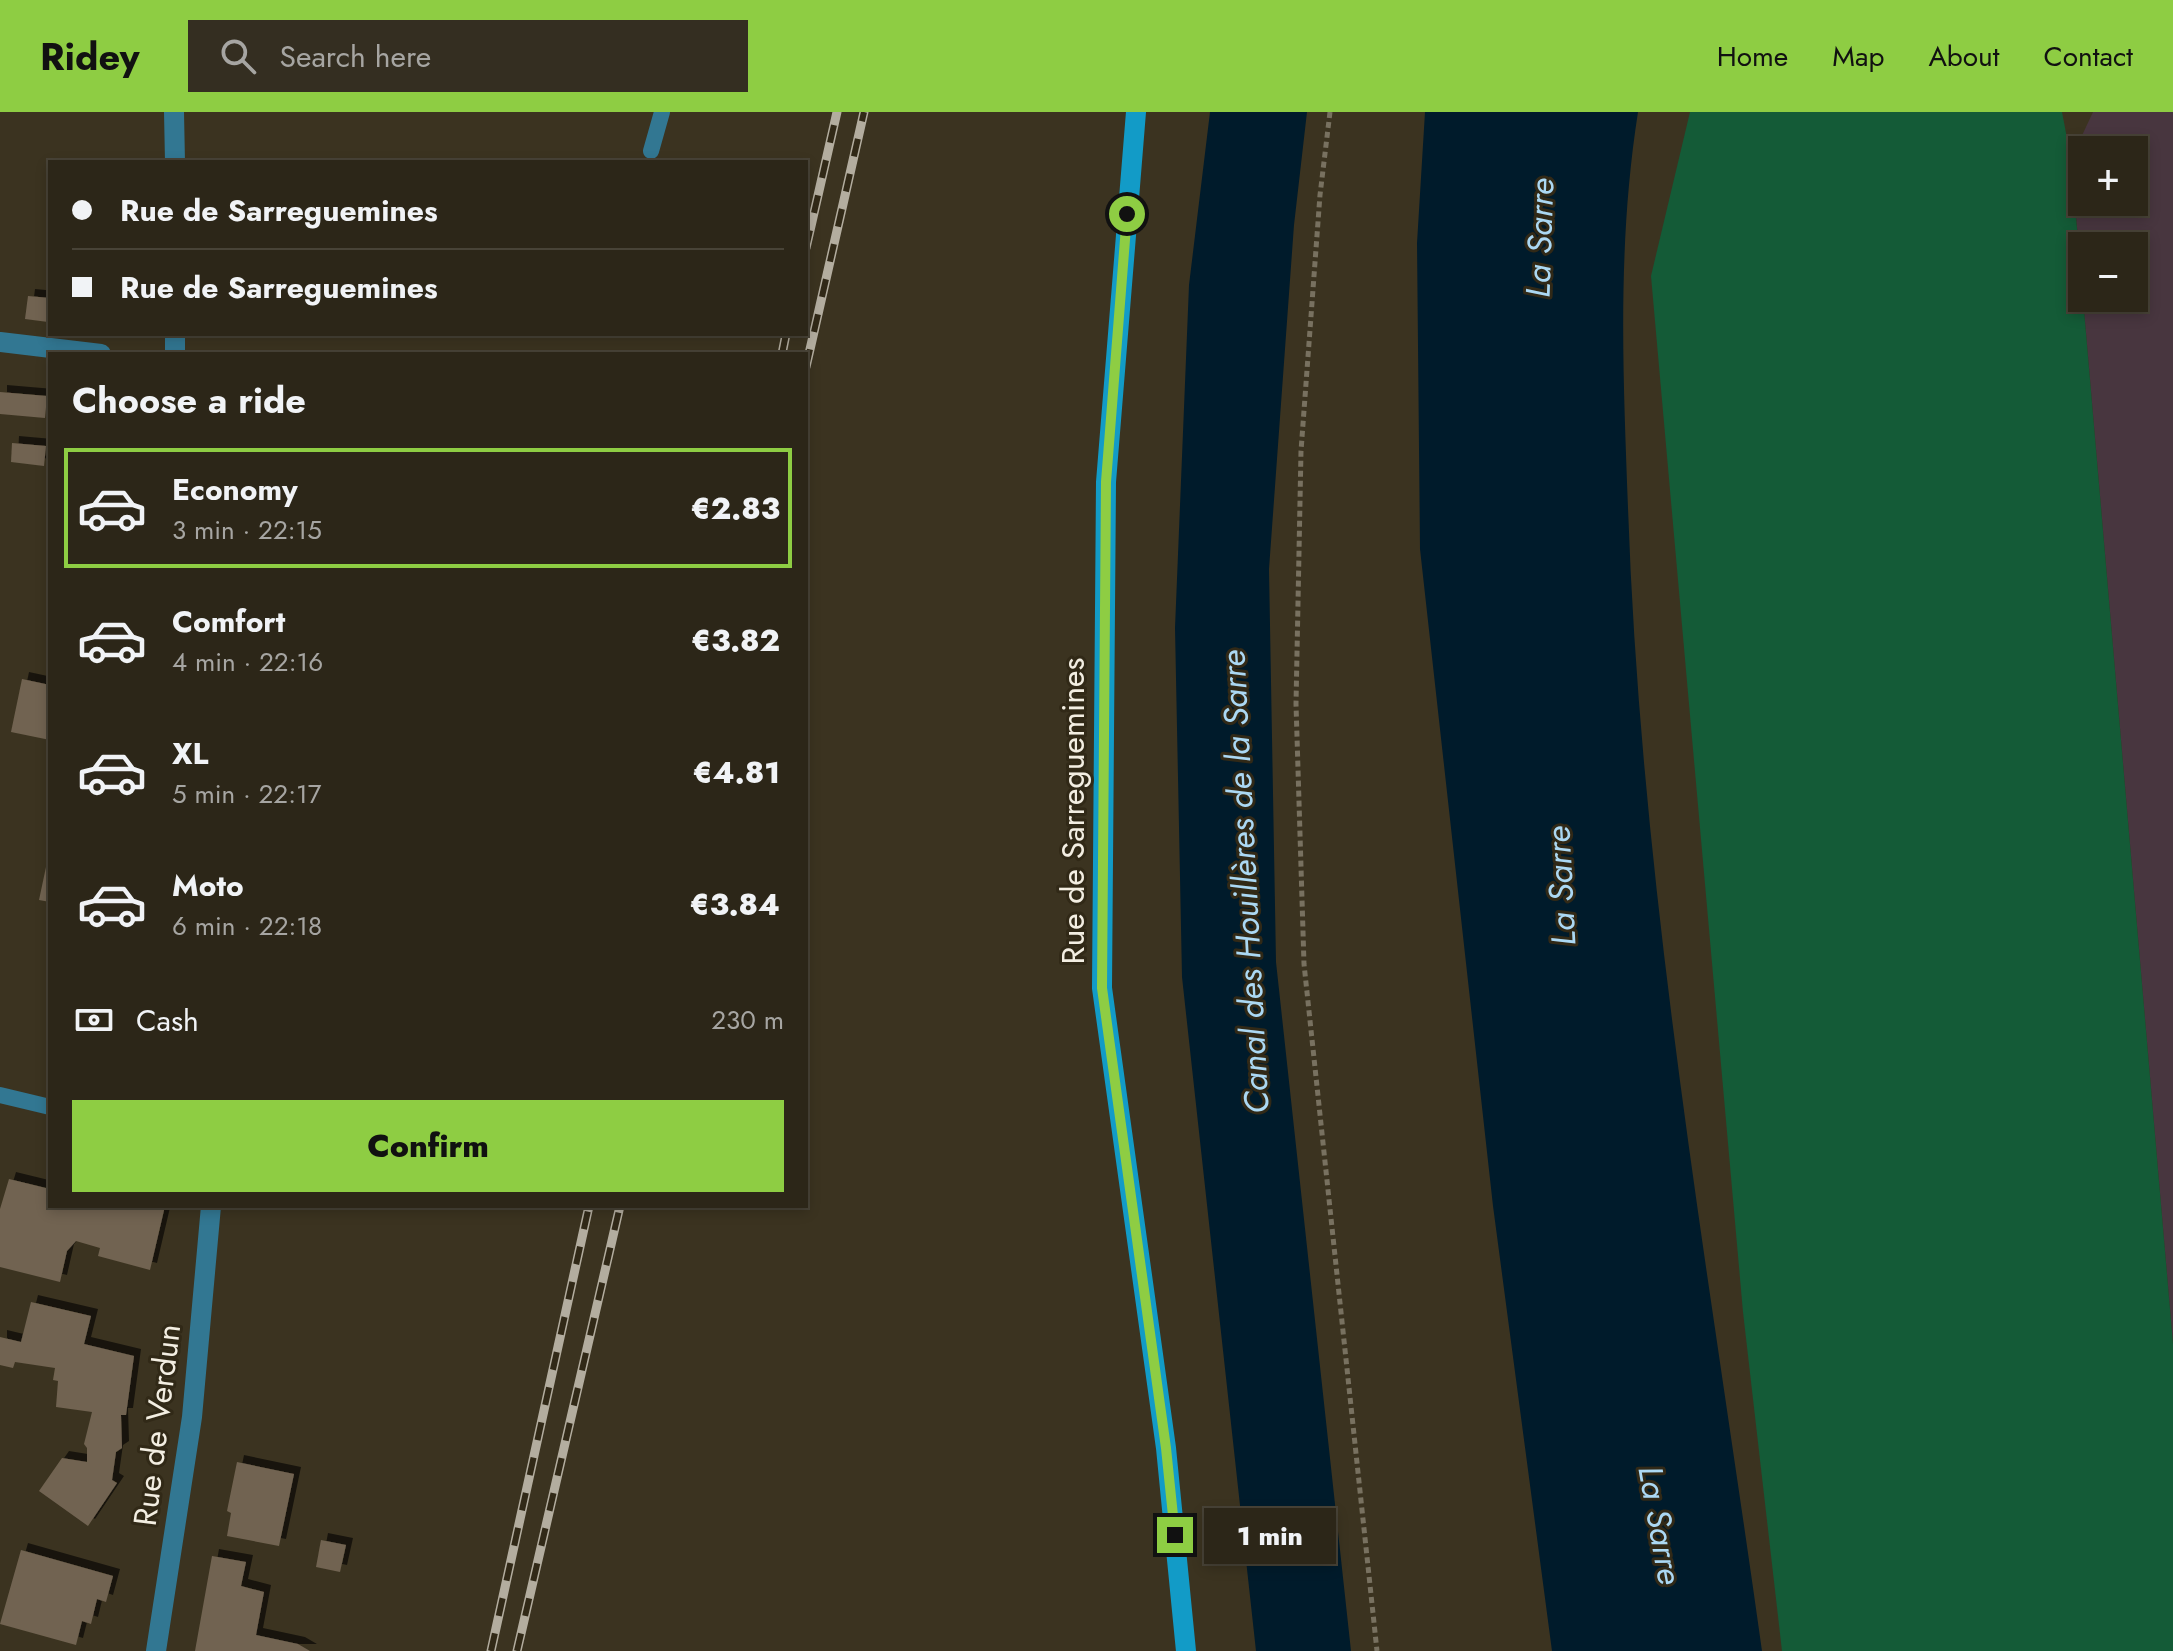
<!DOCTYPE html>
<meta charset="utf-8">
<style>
body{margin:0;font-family:Jost,sans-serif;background:#342e21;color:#f1f3f6;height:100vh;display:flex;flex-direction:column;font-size:30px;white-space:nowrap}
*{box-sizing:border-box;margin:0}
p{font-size:26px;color:#a6a5a2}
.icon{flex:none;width:44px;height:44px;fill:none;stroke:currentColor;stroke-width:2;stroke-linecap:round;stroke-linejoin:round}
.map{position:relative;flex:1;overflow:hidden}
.details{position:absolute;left:48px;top:240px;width:760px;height:856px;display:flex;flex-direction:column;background:#2c2618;border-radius:0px;box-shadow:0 4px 12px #0003,0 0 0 2px #484337}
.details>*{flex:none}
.banner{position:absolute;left:48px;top:48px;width:760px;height:176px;border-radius:0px;box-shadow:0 4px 12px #0003,0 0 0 2px #484337;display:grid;align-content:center;height:176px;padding:0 24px;background:#2c2618}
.buttons{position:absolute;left:2068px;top:24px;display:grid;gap:16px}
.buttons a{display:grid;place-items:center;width:80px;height:80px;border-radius:0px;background:#2c2618;box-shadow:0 4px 12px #0003,0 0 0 2px #484337;font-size:40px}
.end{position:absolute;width:36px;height:36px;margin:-18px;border:10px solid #8ecd43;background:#111;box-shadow:0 0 0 4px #111}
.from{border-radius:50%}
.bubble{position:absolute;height:56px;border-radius:0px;background:#2c2618;box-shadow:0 4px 12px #0003,0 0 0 2px #484337;font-size:26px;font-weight:800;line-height:56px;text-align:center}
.banner b{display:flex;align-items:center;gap:28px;height:76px;font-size:30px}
.banner b+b{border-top:2px solid #484337}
.banner i{width:20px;height:20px;background:#f1f3f6}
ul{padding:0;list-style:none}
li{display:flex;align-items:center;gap:24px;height:120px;margin:0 16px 12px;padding:0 8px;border:4px solid transparent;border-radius:0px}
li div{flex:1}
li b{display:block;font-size:30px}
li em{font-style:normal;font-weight:800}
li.selected{border-color:#8ecd43}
li>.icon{width:72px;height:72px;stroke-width:1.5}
h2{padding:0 24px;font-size:36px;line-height:96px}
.pay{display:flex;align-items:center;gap:20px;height:88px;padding:0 24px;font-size:30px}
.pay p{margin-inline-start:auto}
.action{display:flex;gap:16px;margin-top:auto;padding:16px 24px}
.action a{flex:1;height:92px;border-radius:0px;background:#8ecd43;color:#111;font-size:32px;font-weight:800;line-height:92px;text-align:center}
header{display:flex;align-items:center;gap:48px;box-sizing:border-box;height:112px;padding:0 40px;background:#8ecd43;color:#111}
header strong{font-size:38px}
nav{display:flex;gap:44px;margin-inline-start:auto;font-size:28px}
.search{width:560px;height:72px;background:#342e21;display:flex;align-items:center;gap:20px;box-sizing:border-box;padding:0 28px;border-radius:0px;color:#a6a5a2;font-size:30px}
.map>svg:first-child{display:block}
</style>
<header>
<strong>Ridey</strong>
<div class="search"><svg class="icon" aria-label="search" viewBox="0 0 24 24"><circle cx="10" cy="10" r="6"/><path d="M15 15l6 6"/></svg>Search here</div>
<nav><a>Home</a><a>Map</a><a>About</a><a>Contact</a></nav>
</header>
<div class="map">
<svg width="2173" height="1539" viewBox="0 0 2173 1539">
<defs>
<filter id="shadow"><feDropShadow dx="7" dy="-7" stdDeviation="0" flood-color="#0009"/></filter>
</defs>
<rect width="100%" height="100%" fill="#3b3320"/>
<path fill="#48363f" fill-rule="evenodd" d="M2093,0H2173V1232L2083,186H2134V134H2082V171L2071,47ZM2082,38H2134V90H2082Z"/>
<path fill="#145b37" d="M1690,0H2062L2071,47L2173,1232V1539H1782L1743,1200L1651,164Z"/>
<g fill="#001b2b">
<path d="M1210,0H1307L1294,113L1269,457L1276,850L1351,1539H1256L1182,865L1175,516L1189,173Z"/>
<path d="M1425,0H1638C1617,134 1623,261 1628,396C1641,779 1709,1160 1762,1539H1552L1493,1094L1420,437L1417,131Z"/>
</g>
<g fill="#716351" filter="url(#shadow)">
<path d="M28,184L50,186L48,210L25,207Z"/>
<path d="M0,280L47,284L45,306L0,302Z"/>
<path d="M12,331L46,334L44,354L11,350Z"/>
<path d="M22,567L50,573V628L11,620Z"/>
<path d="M49,741H50V790L39,788Z"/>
<path d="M9,1067L50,1077V1094H165L150,1158L98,1144L100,1136L76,1129L67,1139L60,1170L0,1155V1097Z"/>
<path d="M31,1190L91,1204L84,1232L134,1244L126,1303H121L122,1336L116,1340L112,1368L117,1371L88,1414L39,1379L62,1346L87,1350V1336L84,1332L92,1300L56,1295L58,1269L53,1268L55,1256L15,1250L13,1256L0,1253V1225L21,1230Z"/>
<path d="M237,1350L294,1362L279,1434L227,1424L231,1401L227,1399Z"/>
<path d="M321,1428L346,1433L340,1460L316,1455Z"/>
<path d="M21,1438L113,1464L106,1490L97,1487L91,1512L82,1509L76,1533L0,1512Z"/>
<path d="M212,1444L246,1450L241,1474L264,1480L256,1523L298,1532L310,1539H195Z"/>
</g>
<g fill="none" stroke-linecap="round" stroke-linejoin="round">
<path stroke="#787160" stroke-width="5" stroke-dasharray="6 4" stroke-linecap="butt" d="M1330,0L1320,83L1301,339L1296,592L1304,852L1377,1539"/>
<g stroke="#327792" stroke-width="16">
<path d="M651,39L662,0"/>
<path d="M0,983L50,995"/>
</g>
<g stroke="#327792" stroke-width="20">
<path d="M174,0L175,50"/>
<path d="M0,230L101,242"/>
<path d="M175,242V222"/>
<path d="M156,1539L192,1305L211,1094"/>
</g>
<path stroke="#129bc7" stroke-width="20" d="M1136,0L1106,370L1102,876L1166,1336L1186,1539"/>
<defs>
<g id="rail">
<path d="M806,136L837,0"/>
<path d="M782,242L786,222"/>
<path d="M806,255L864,0"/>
<path d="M491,1539L589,1094"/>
<path d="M517,1539L620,1094"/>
</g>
</defs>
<use href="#rail" stroke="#b3ad9f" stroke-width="9"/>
<use href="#rail" stroke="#312917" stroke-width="6" stroke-dasharray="18" stroke-linecap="butt"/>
</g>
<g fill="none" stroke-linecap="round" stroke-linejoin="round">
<path stroke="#8ecd43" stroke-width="10" d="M1127,102L1106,370L1102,876L1166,1336L1175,1423"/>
</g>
<g text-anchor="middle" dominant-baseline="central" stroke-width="6" stroke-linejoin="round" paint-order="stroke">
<g font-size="32" fill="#f3eee2" stroke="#312917">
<text transform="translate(1073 699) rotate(-90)">Rue de Sarreguemines</text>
<text transform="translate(157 1313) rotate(-83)">Rue de Verdun</text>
</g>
<g font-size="34" font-style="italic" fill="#abd8f3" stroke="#312917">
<text transform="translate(1540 126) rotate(-88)">La Sarre</text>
<text transform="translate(1245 770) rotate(-93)">Canal des Houillères de la Sarre</text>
<text transform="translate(1561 774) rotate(-93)">La Sarre</text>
<text transform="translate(1660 1413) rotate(80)">La Sarre</text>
</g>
</g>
</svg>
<div class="buttons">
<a>+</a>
<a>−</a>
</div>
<i class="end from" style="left:1127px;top:102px"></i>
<i class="end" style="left:1175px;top:1423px"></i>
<div class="bubble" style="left:1204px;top:1396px;width:132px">1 min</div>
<div class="banner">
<b><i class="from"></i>Rue de Sarreguemines</b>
<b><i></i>Rue de Sarreguemines</b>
</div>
<section class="details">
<h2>Choose a ride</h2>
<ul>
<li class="selected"><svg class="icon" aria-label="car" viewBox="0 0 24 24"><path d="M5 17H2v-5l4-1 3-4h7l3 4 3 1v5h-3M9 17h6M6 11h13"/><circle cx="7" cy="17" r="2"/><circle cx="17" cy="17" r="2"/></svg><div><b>Economy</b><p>3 min · 22:15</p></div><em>€2.83</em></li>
<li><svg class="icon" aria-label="car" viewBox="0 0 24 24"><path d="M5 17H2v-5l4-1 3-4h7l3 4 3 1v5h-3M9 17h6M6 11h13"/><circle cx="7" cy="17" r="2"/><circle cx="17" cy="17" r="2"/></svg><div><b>Comfort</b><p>4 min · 22:16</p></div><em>€3.82</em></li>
<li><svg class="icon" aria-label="car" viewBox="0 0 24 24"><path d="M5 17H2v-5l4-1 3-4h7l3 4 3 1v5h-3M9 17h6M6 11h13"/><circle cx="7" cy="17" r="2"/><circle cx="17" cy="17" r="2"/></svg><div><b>XL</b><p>5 min · 22:17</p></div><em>€4.81</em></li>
<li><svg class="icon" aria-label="car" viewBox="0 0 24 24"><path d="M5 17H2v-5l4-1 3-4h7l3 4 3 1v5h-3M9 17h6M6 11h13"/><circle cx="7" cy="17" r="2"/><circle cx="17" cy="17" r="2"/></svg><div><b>Moto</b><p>6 min · 22:18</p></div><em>€3.84</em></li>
</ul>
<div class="pay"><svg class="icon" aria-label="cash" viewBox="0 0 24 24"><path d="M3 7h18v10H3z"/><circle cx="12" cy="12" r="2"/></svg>Cash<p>230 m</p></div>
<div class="action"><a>Confirm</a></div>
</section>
</div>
